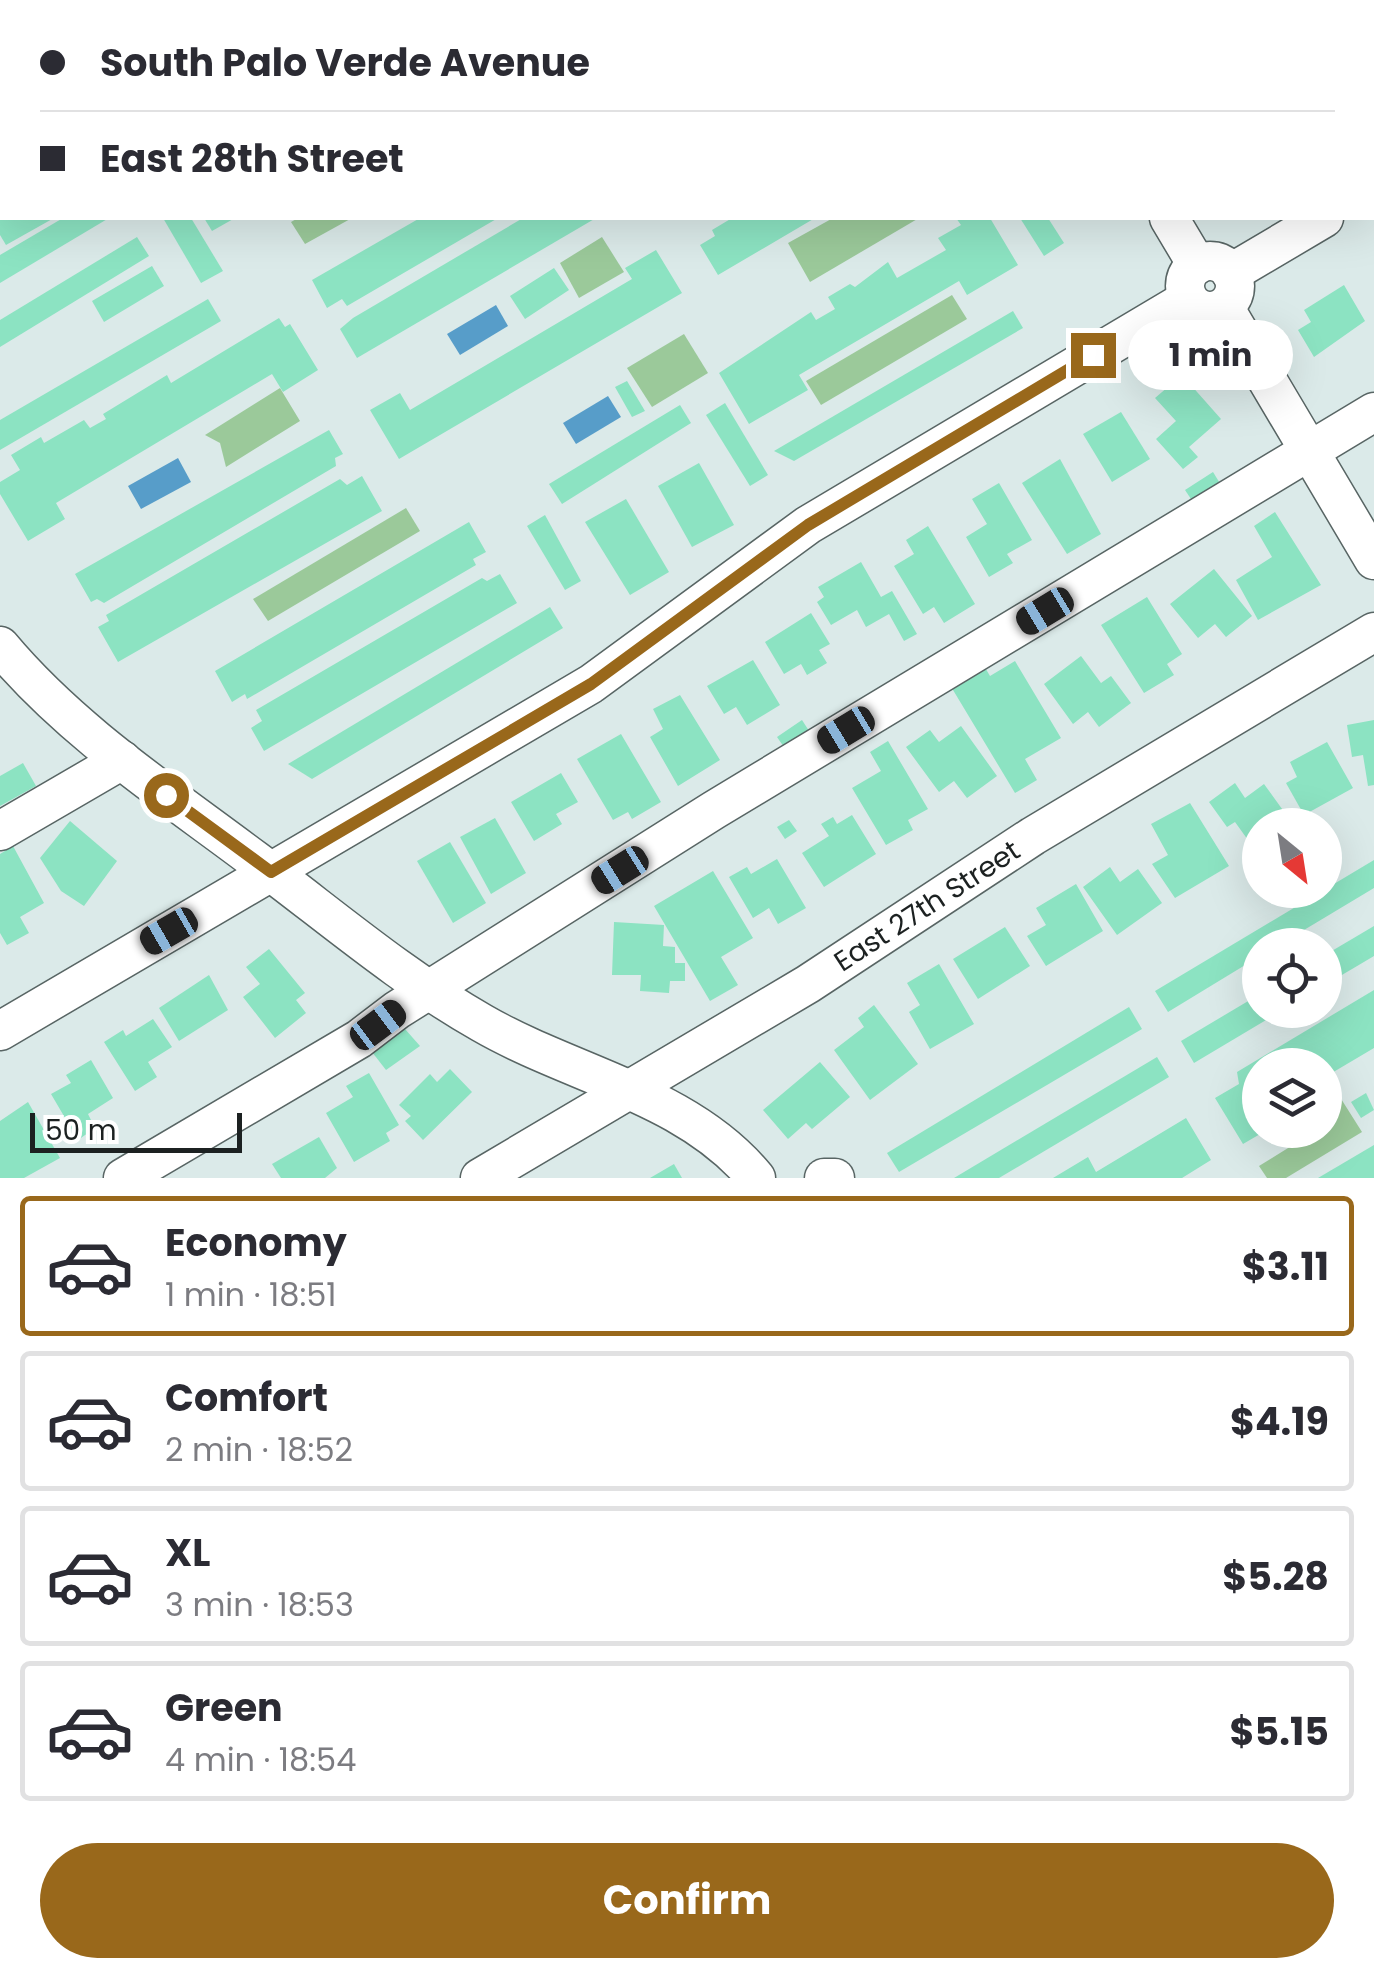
<!DOCTYPE html>
<meta charset="utf-8">
<style>
body{margin:0;font-family:Poppins,sans-serif;background:#f2f2f3;color:#2b2b33;height:100vh;display:flex;flex-direction:column;font-size:38px;white-space:nowrap}
*{box-sizing:border-box;margin:0}
p{font-size:32px;color:#7c7c81}
.icon{flex:none;width:55px;height:55px;fill:none;stroke:currentColor;stroke-width:2;stroke-linecap:round;stroke-linejoin:round}
.map{position:relative;height:1178px;overflow:hidden}
.details{display:flex;flex-direction:column;background:#fff;flex:1}
.details>*{flex:none}
.guide{position:absolute;left:0px;top:0px;width:1375px;height:220px;box-shadow:0 10px 40px #0002;display:grid;align-content:center;height:220px;padding:0 40px;background:#fff}
.needle{width:65px;rotate:150deg}
.tools{position:absolute;left:1242px;top:808px;display:grid;gap:20px}
.tools a{display:grid;place-items:center;width:100px;height:100px;border-radius:50%;background:#fff;box-shadow:0 10px 40px #0002;font-size:50px}
.scale{position:absolute;left:30px;bottom:25px;width:212px;box-sizing:border-box;padding-left:10px;border:5px solid #1c2121;border-top:0;font-size:28px;line-height:35px;white-space:nowrap;color:#1c2121;-webkit-text-stroke:8px #fff;paint-order:stroke}
.end{position:absolute;width:45px;height:45px;margin:-22px;border:12px solid #99681b;background:#fff;box-shadow:0 0 0 5px #fff}
.from{border-radius:50%}
.bubble{position:absolute;height:70px;border-radius:35px;background:#fff;box-shadow:0 10px 40px #0002;font-size:32px;font-weight:700;line-height:70px;text-align:center}
.car{position:absolute;width:30px;height:60px;margin:-30px -15px;border-radius:12px;box-shadow:0 0 8px 2px #0007;background:linear-gradient(#222 24%,#8ab4d8 0 40%,#222 0 76%,#8ab4d8 0 86%,#222 0)}
.guide b{display:flex;align-items:center;gap:35px;height:95px;font-size:38px}
.guide b+b{border-top:2px solid #e1e1e2}
.guide i{width:25px;height:25px;background:#2b2b33}
ul{padding:18px 0 0;list-style:none}
li{display:flex;align-items:center;gap:30px;height:140px;margin:0 20px 15px;padding:0 20px;border:5px solid #e1e1e2;border-radius:10px}
li div{flex:1}
li b{display:block;font-size:38px}
li em{font-style:normal;font-weight:700}
li.current{border-color:#99681b}
li>.icon{width:90px;height:90px;stroke-width:1.5}
.button{display:flex;gap:20px;margin-top:auto;padding:20px 40px}
.button a{flex:1;height:115px;border-radius:60px;background:#99681b;color:#fff;font-size:40px;font-weight:700;line-height:115px;text-align:center}
.map>svg:first-child{display:block}
</style>
<div class="map">
<svg width="1374" height="1178" viewBox="0 0 1374 1178">
<rect width="100%" height="100%" fill="#dbeae9"/>
<g fill="#9bc99a">
<path d="M298,218H352L305,244L291,222Z"/>
<path d="M833,218H919L810,282L788,243Z"/>
<path d="M602,237L624,272L579,298L560,263Z"/>
<path d="M952,295L967,319L821,405L806,381Z"/>
<path d="M684,334L708,373L652,407L627,368Z"/>
<path d="M280,388L300,421L226,467L220,443L205,435Z"/>
<path d="M406,508L420,531L268,621L253,599Z"/>
<path d="M1338,1094L1362,1132L1286,1178H1267L1259,1166L1317,1130H1325V1101Z"/>
</g>
<g fill="#579dc9">
<path d="M496,305L508,326L460,355L447,334Z"/>
<path d="M608,396L621,417L576,444L563,423Z"/>
<path d="M178,458L191,482L141,509L128,486Z"/>
</g>
<g fill="#8ce3c2">
<path d="M5,218H54L6,245L0,235V220Z"/>
<path d="M63,218H109L0,283V255Z"/>
<path d="M163,218H191L223,271L201,283Z"/>
<path d="M204,218H235L212,231Z"/>
<path d="M420,218H498L347,306L342,299L327,308L312,280Z"/>
<path d="M523,218H596L357,358L340,329L353,318Z"/>
<path d="M732,218H815L718,275L700,245L715,236L712,230Z"/>
<path d="M956,218H990L1018,265L967,295L959,281L799,375L808,390L749,424L719,373L811,312L816,320L835,309L828,297L850,284L855,287L888,262L897,278L946,250L938,238L961,225Z"/>
<path d="M1020,218H1048L1064,243L1044,256Z"/>
<path d="M137,237L149,256L0,347V320Z"/>
<path d="M656,250L682,293L399,459L370,410L400,393L410,410L632,279L625,268Z"/>
<path d="M152,266L164,286L104,322L92,301Z"/>
<path d="M554,268L569,290L525,319L510,296Z"/>
<path d="M1344,285L1365,321L1314,357L1298,330L1311,322L1304,310Z"/>
<path d="M208,299L221,321L0,450V420Z"/>
<path d="M1013,311L1023,328L794,461L774,451Z"/>
<path d="M279,318L285,327L290,324L318,370L283,392L272,374L56,503L65,519L28,541L0,494V482L20,470L11,455L41,437L44,443L84,420L90,428L106,419L103,414L167,375L171,383Z"/>
<path d="M1182,375L1221,419L1189,447L1198,457L1183,469L1156,439L1176,421L1155,398Z"/>
<path d="M627,381L645,411L632,417L615,387Z"/>
<path d="M725,403L768,475L750,486L706,415Z"/>
<path d="M680,405L691,423L562,504L549,484Z"/>
<path d="M1121,412L1150,459L1112,482L1083,434Z"/>
<path d="M329,430L343,454L335,458L336,466L104,603L97,599L91,602L75,574Z"/>
<path d="M1060,459L1101,534L1067,554L1022,483Z"/>
<path d="M699,463L734,525L692,547L658,486Z"/>
<path d="M1213,472L1221,485L1193,502L1185,490Z"/>
<path d="M362,476L382,511L118,662L98,627L109,621L106,615L340,479L347,485Z"/>
<path d="M999,483L1032,540L1007,554L1013,563L989,577L966,537L987,524L972,499Z"/>
<path d="M626,499L669,572L630,595L585,522Z"/>
<path d="M1275,512L1321,585L1258,620L1236,580L1272,557L1254,526Z"/>
<path d="M545,515L581,581L565,590L527,526Z"/>
<path d="M469,522L486,552L473,559L476,565L247,699L245,694L232,702L215,671Z"/>
<path d="M928,526L975,604L944,623L934,607L923,614L894,566L914,554L906,540Z"/>
<path d="M861,562L881,597L892,591L917,634L904,641L889,614L866,627L857,610L831,625L817,602L824,597L818,587Z"/>
<path d="M1214,569L1252,616L1226,637L1215,624L1198,638L1170,604Z"/>
<path d="M500,574L517,603L264,751L251,728L262,721L256,710L482,578L487,581Z"/>
<path d="M1147,597L1182,654L1167,664L1174,675L1144,693L1101,625Z"/>
<path d="M550,607L563,628L312,779L288,764Z"/>
<path d="M811,613L830,644L819,650L827,663L807,675L801,664L784,674L765,642Z"/>
<path d="M1081,656L1101,683L1111,676L1131,703L1099,727L1088,712L1073,724L1044,684Z"/>
<path d="M980,659L990,676L1015,661L1061,738L1025,759L1037,780L1015,793L947,680Z"/>
<path d="M753,660L780,705L747,725L736,707L724,714L707,686Z"/>
<path d="M680,695L720,760L678,786L650,737L663,729L653,709Z"/>
<path d="M802,720L811,734L786,750L777,737Z"/>
<path d="M1374,720V785L1368,786L1363,755L1352,757L1347,725Z"/>
<path d="M961,726L997,776L967,798L954,781L939,792L906,747L930,730L939,742Z"/>
<path d="M621,734L661,802L632,819L628,812L613,820L577,759Z"/>
<path d="M888,741L928,809L908,820L913,830L886,845L852,788L881,771L870,752Z"/>
<path d="M1327,742L1353,788L1304,815L1286,783L1297,777L1290,762Z"/>
<path d="M23,763L36,786L0,806V776Z"/>
<path d="M561,773L578,802L556,814L562,824L534,841L511,802Z"/>
<path d="M1235,783L1245,798L1264,784L1290,820L1283,825H1260V841L1253,847L1235,822L1227,827L1209,802Z"/>
<path d="M1190,803L1229,866L1175,898L1152,864L1168,855L1151,824Z"/>
<path d="M852,815L876,854L824,887L802,853L829,836L821,824L833,817L837,824Z"/>
<path d="M495,818L526,873L491,894L460,837Z"/>
<path d="M789,820L797,831L785,839L777,827Z"/>
<path d="M70,821L117,861L84,906L61,891L40,858Z"/>
<path d="M450,842L486,903L453,923L417,861Z"/>
<path d="M13,846L44,903L20,917L29,933L7,945L0,933V854Z"/>
<path d="M777,859L806,908L778,924L769,908L753,918L729,877L747,867L751,874Z"/>
<path d="M1374,860V888L1279,945H1260V956L1168,1012L1155,991Z"/>
<path d="M1110,867L1120,882L1138,869L1162,903L1117,935L1083,887Z"/>
<path d="M713,871L753,938L721,957L738,985L710,1001L654,906Z"/>
<path d="M1076,884L1103,931L1046,966L1027,936L1046,925L1036,908Z"/>
<path d="M614,922L664,925L663,946L675,947V963H685V981H670L669,993L640,991L641,975H612Z"/>
<path d="M1374,926V956L1325,985V955Z"/>
<path d="M1005,927L1030,966L978,999L953,959Z"/>
<path d="M269,949L305,993L296,1000L306,1013L275,1038L243,997L260,984L246,967Z"/>
<path d="M939,964L974,1024L930,1049L909,1012L920,1005L907,983Z"/>
<path d="M209,975L228,1010L179,1041L159,1008Z"/>
<path d="M1374,990V1048L1325,1077V1065H1260V1130H1267L1243,1144L1215,1098L1239,1084L1237,1072Z"/>
<path d="M1260,994V1010H1283L1194,1063L1181,1041Z"/>
<path d="M874,1005L918,1064L870,1100L834,1050L864,1027L858,1018Z"/>
<path d="M1129,1007L1142,1029L899,1172L887,1153Z"/>
<path d="M153,1019L172,1047L148,1062L157,1077L135,1091L104,1042L123,1030L126,1036Z"/>
<path d="M405,1029L420,1046L386,1070L372,1052Z"/>
<path d="M1157,1057L1169,1077L999,1178H954Z"/>
<path d="M91,1060L113,1098L88,1114L95,1128L78,1140L51,1094L71,1083L66,1075Z"/>
<path d="M820,1062L850,1097L812,1129L806,1123L788,1139L763,1110Z"/>
<path d="M450,1069L472,1092L423,1140L405,1121L411,1116L399,1105L430,1074L437,1082Z"/>
<path d="M369,1073L399,1125L386,1133L390,1141L354,1162L326,1113L353,1097L346,1086Z"/>
<path d="M1366,1093L1374,1110L1361,1118L1351,1102Z"/>
<path d="M28,1102L60,1158L24,1178H0V1121Z"/>
<path d="M1186,1118L1211,1160L1182,1178H1053L1088,1157L1096,1172Z"/>
<path d="M319,1137L337,1168L325,1178H281L272,1164Z"/>
<path d="M1374,1145V1178H1318Z"/>
<path d="M674,1164L682,1178H650Z"/>
</g>
<g fill="none" stroke-linecap="round" stroke-linejoin="round">
<defs>
<g id="minor">
<path d="M1042,0L1043,2"/>
<path d="M1311,2L1315,0"/>
<path d="M1372,189L1374,188"/>
<path d="M1169,218L1197,265"/>
<circle cx="1210" cy="286" r="25"/>
<path d="M1231,273L1324,218"/>
<path d="M1224,307L1374,560"/>
<path d="M0,646C71,731 166,793 255,860C329,915 401,977 482,1023C572,1075 688,1095 756,1178"/>
<path d="M0,831L122,760"/>
<path d="M0,1031L591,684L808,525L1188,299"/>
<path d="M123,1178L359,1039L397,1010L714,810L1374,412"/>
<path d="M480,1178L808,984L1033,836L1374,632"/>
<path d="M824,1178H835"/>
</g>
</defs>
<use href="#minor" stroke="#586564" stroke-width="41"/>
<use href="#minor" stroke="#fff" stroke-width="38"/>
</g>
<g fill="none" stroke-linecap="round" stroke-linejoin="round">
<path stroke="#99681b" stroke-width="12" d="M166,795L271,872L591,684L808,525L1093,355"/>
</g>
<g text-anchor="middle" dominant-baseline="central" stroke-width="10" stroke-linejoin="round" paint-order="stroke">
<g font-size="28" fill="#1c2121" stroke="#fff">
<text transform="translate(927 906) rotate(-33)">East 27th Street</text>
</g>
</g>
</svg>
<div class="tools">
<a><svg class="needle" viewBox="-14 -14 28 28"><path d="M0-13l5 13h-10z" fill="#e53935"/><path d="M0 13l5-13h-10z" fill="#7c7c81"/></svg></a>
<a><svg class="icon" aria-label="locate" viewBox="0 0 24 24"><circle cx="12" cy="12" r="6"/><path d="M12 2v4M12 18v4M2 12h4M18 12h4"/></svg></a>
<a><svg class="icon" aria-label="layers" viewBox="0 0 24 24"><path d="M12 4l9 5-9 5-9-5zM3 14l9 5 9-5"/></svg></a>
</div>
<div class="scale">50 m</div>
<i class="end from" style="left:166px;top:795px"></i>
<i class="end" style="left:1093px;top:355px"></i>
<div class="bubble" style="left:1128px;top:320px;width:165px">1 min</div>
<i class="car" style="left:1045px;top:611px;rotate:239deg"></i>
<i class="car" style="left:846px;top:730px;rotate:239deg"></i>
<i class="car" style="left:620px;top:870px;rotate:238deg"></i>
<i class="car" style="left:169px;top:931px;rotate:240deg"></i>
<i class="car" style="left:378px;top:1025px;rotate:53deg"></i>
<div class="guide">
<b><i class="from"></i>South Palo Verde Avenue</b>
<b><i></i>East 28th Street</b>
</div>
</div>
<section class="details">
<ul>
<li class="current"><svg class="icon" aria-label="car" viewBox="0 0 24 24"><path d="M5 17H2v-5l4-1 3-4h7l3 4 3 1v5h-3M9 17h6M6 11h13"/><circle cx="7" cy="17" r="2"/><circle cx="17" cy="17" r="2"/></svg><div><b>Economy</b><p>1 min · 18:51</p></div><em>$3.11</em></li>
<li><svg class="icon" aria-label="car" viewBox="0 0 24 24"><path d="M5 17H2v-5l4-1 3-4h7l3 4 3 1v5h-3M9 17h6M6 11h13"/><circle cx="7" cy="17" r="2"/><circle cx="17" cy="17" r="2"/></svg><div><b>Comfort</b><p>2 min · 18:52</p></div><em>$4.19</em></li>
<li><svg class="icon" aria-label="car" viewBox="0 0 24 24"><path d="M5 17H2v-5l4-1 3-4h7l3 4 3 1v5h-3M9 17h6M6 11h13"/><circle cx="7" cy="17" r="2"/><circle cx="17" cy="17" r="2"/></svg><div><b>XL</b><p>3 min · 18:53</p></div><em>$5.28</em></li>
<li><svg class="icon" aria-label="car" viewBox="0 0 24 24"><path d="M5 17H2v-5l4-1 3-4h7l3 4 3 1v5h-3M9 17h6M6 11h13"/><circle cx="7" cy="17" r="2"/><circle cx="17" cy="17" r="2"/></svg><div><b>Green</b><p>4 min · 18:54</p></div><em>$5.15</em></li>
</ul>
<div class="button"><a>Confirm</a></div>
</section>
